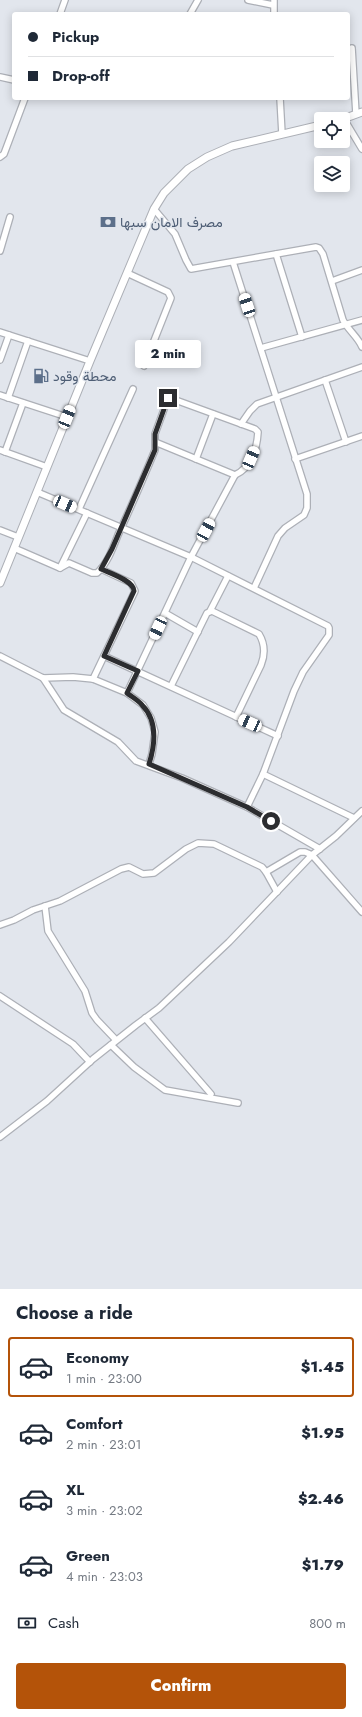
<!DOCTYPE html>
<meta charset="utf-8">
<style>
body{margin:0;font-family:Jost,Vazirmatn,sans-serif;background:#f2f2f3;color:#1f2937;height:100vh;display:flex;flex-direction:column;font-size:15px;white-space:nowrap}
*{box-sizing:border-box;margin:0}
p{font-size:13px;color:#747a83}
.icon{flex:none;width:22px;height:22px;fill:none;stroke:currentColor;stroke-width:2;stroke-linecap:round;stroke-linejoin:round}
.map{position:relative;height:1289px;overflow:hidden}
.sheet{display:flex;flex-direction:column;background:#fff;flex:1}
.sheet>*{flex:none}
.top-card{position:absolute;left:12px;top:12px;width:338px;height:88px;border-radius:4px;box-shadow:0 2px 10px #0003;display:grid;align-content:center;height:88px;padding:0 16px;background:#fff}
.buttons{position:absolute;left:314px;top:112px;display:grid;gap:8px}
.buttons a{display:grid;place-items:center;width:36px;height:36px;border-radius:4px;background:#fff;box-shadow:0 2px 10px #0003;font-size:20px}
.end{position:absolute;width:18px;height:18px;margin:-9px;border:5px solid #2c2d30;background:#fff;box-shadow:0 0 0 2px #fff}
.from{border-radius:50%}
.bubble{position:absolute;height:28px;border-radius:4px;background:#fff;box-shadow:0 2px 10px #0003;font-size:13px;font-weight:800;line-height:28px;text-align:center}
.car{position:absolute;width:12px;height:24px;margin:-12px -6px;border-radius:5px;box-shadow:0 0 3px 1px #0007;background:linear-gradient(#fff 24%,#345 0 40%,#fff 0 76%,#345 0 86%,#fff 0)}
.top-card b{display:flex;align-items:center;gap:14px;height:38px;font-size:15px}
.top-card b+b{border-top:1px solid #e0e1e3}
.top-card i{width:10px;height:10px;background:#1f2937}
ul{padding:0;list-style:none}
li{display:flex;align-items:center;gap:12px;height:60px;margin:0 8px 6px;padding:0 8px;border:2px solid transparent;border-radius:4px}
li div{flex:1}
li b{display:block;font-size:15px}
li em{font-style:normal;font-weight:800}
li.selected{border-color:#b45309}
li>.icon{width:36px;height:36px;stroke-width:1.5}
h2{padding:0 16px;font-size:18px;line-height:48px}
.pay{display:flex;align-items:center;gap:10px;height:44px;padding:0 16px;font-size:15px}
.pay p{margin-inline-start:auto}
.action{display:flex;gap:8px;margin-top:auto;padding:8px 16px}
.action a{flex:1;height:46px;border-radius:4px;background:#b45309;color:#fff;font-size:16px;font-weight:800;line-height:46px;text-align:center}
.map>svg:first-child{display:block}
</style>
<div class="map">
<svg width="362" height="1289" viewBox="0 0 362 1289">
<rect width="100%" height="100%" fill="#e2e6ed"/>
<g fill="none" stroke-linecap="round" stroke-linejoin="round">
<defs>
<g id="minor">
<path d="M248,0L273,5"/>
<path d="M274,0V14"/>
<path d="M60,14L65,0"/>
<path d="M190,14L198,0"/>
<path d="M352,48L356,114"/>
<path d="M0,77L14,80"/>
<path d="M280,98L282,134"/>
<path d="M344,119L362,149"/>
<path d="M0,157L4,154L25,98"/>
<path d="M154,209L175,234L186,260L191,269L316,247L319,248L323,254L343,320C348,330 358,337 362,347"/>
<path d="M0,251L10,217"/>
<path d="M276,254L302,337"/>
<path d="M233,262L307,494V508L304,515L285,528L278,536L254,588"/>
<path d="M127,273L168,292L171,298L144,366"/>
<path d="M332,281L362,270"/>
<path d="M0,332L90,361"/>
<path d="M261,348L362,320"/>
<path d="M0,360L9,335"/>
<path d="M325,380L346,442"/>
<path d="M0,395L67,417"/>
<path d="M8,398L28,341"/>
<path d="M241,424L250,411L257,404L362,367"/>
<path d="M0,450L47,467"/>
<path d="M5,452L23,403"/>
<path d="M196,459L213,414"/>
<path d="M295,459L362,436"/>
<path d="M37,492L191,557L328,626L329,628V635L303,672L294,691L263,774L247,807"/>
<path d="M79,509L133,389"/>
<path d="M0,530L18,537"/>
<path d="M14,548L60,568L69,563L92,573H97C107,564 113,548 118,535C131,507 143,479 155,450V442L235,475"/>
<path d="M60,568L87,513"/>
<path d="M210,611L228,576"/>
<path d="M165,613L198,632"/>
<path d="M0,656L43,678L73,677L93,679L127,693L143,705L151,718L155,732L152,754L149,764"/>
<path d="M104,656L278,736"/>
<path d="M43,678L64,710L118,742L136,761L182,778L247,807L320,849"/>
<path d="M93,679L135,591L131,583L101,569"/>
<path d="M171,686L207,613L212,611L259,634C265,644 265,655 261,665L236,717"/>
<path d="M127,693L191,557L235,475C251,468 257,449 258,432L255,429L170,398L167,401L155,434V442"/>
<path d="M263,774L354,818"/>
<path d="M266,872L277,892"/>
<path d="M45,906L48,931L85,991L92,1013L97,1020L116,1040"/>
<path d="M0,925L14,920L33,910L60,901L121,869L129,867L143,874L154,873L186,849L198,843L214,844L262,867L266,872L300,852H305L312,855L336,836L362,811"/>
<path d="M0,996L73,1044L90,1062"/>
<path d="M145,1018L211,1094"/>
<path d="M111,1045L134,1067L165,1090L238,1103"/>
<path d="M0,1137L47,1101L93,1059L136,1025L159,1008L229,942L312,855L362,912"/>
</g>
<g id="tertiary">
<path d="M343,119L362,112"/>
<path d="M0,583L90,361L154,209L164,193L188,169L207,157L232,146L321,125"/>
</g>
</defs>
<use href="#minor" stroke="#adb0b7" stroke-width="8"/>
<use href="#tertiary" stroke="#adb0b7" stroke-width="9"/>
<use href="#minor" stroke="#fff" stroke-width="5.5"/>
<use href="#tertiary" stroke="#fff" stroke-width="7"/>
</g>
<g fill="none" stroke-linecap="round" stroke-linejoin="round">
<path stroke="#2c2d30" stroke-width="5" d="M168,398L155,434V450L112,549L101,569C110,573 134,581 134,591L104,656L138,671L127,693C132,697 138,700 142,705C158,721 155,745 149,764L247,807L271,821"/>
</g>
<defs>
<symbol id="bank-bare" viewBox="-9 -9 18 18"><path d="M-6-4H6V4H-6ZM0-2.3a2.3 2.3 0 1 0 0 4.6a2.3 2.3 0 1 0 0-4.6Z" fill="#5c6f8a" stroke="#e2e6ed" stroke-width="2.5" paint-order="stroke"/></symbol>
<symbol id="fuel-bare" viewBox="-9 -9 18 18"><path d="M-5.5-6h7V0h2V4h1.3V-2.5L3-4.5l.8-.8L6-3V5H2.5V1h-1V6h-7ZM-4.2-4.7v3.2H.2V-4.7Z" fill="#5c6f8a" stroke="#e2e6ed" stroke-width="2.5" paint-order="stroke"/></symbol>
</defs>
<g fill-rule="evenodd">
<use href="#bank-bare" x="97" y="211" width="22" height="22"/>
<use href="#fuel-bare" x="30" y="365" width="22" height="22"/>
</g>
<g text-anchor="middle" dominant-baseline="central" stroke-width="3" stroke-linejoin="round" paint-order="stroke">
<g font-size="14" fill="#4e5e75" stroke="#e2e6ed" text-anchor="start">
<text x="120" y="222">مصرف الامان سبها</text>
<text x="53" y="376">محطة وقود</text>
</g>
</g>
</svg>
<div class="buttons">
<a><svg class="icon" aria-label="locate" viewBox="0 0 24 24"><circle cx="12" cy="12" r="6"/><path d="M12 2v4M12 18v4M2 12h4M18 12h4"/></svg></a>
<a><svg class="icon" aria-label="layers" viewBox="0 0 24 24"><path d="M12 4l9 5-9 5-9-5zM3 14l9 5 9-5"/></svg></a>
</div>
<i class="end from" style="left:271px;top:821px"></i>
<i class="end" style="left:168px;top:398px"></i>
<div class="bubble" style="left:135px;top:340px;width:66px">2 min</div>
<i class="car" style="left:247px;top:305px;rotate:342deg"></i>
<i class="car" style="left:67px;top:417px;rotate:22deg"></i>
<i class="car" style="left:251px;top:458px;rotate:23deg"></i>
<i class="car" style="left:65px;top:504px;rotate:113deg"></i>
<i class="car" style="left:206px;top:530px;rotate:28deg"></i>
<i class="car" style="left:158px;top:628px;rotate:205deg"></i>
<i class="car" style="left:250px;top:723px;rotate:294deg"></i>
<div class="top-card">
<b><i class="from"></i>Pickup</b>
<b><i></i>Drop-off</b>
</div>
</div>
<section class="sheet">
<h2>Choose a ride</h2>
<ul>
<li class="selected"><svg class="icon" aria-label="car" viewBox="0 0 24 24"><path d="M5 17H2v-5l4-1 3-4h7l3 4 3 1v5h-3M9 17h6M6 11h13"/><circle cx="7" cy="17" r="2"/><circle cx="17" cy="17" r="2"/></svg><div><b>Economy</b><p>1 min · 23:00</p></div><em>$1.45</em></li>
<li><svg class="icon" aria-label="car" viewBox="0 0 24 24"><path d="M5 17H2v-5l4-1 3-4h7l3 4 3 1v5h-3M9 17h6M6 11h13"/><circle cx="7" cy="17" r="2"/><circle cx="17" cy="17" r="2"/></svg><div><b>Comfort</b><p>2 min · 23:01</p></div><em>$1.95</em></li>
<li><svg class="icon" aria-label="car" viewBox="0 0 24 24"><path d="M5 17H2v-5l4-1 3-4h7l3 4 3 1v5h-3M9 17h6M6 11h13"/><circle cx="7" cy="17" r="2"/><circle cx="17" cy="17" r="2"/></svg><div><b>XL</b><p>3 min · 23:02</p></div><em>$2.46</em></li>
<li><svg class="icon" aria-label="car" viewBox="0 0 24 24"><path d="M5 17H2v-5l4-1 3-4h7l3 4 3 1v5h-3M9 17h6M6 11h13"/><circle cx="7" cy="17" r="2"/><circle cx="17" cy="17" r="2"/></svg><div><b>Green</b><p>4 min · 23:03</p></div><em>$1.79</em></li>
</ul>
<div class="pay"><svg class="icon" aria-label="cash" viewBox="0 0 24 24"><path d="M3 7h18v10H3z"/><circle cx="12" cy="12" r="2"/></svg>Cash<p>800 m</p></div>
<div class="action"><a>Confirm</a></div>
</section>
